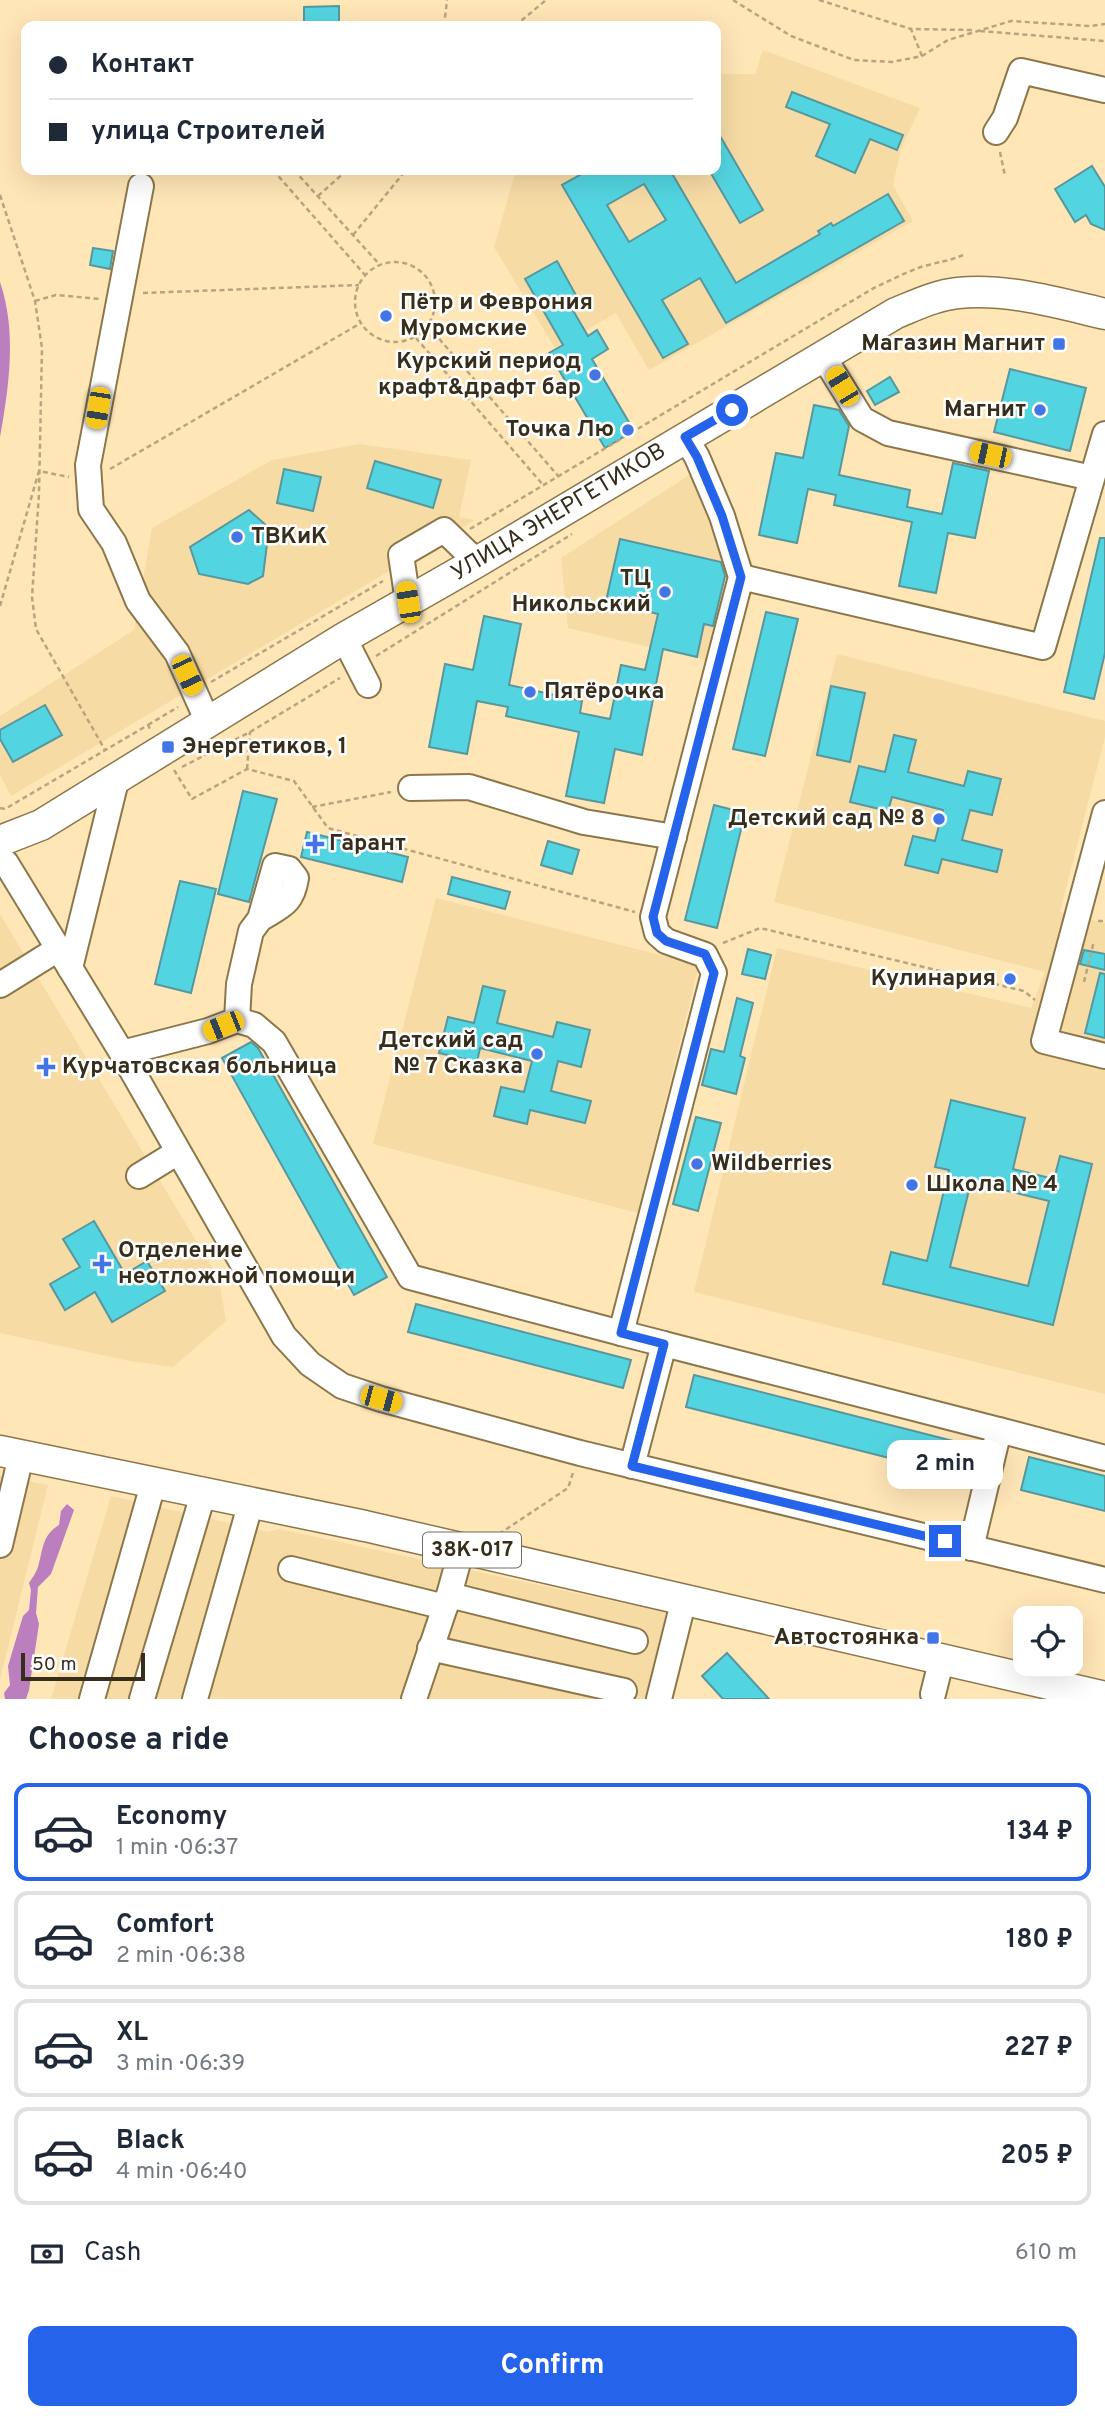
<!DOCTYPE html>
<meta charset="utf-8">
<style>
body{margin:0;font-family:Overpass,sans-serif;background:#f2f2f3;color:#1f2937;height:100vh;display:flex;flex-direction:column;font-size:26px;white-space:nowrap}
*{box-sizing:border-box;margin:0}
p{font-size:23px;color:#747a83}
.icon{flex:none;width:38px;height:38px;fill:none;stroke:currentColor;stroke-width:2;stroke-linecap:round;stroke-linejoin:round}
.map{position:relative;height:1699px;overflow:hidden}
.sheet{display:flex;flex-direction:column;background:#fff;flex:1}
.sheet>*{flex:none}
.top-card{position:absolute;left:21px;top:21px;width:700px;height:154px;border-radius:14px;box-shadow:0 7px 28px #0002;display:grid;align-content:center;height:154px;padding:0 28px;background:#fff}
.controls{position:absolute;left:1013px;top:1606px;display:grid;gap:14px}
.controls a{display:grid;place-items:center;width:70px;height:70px;border-radius:14px;background:#fff;box-shadow:0 7px 28px #0002;font-size:35px}
.scale{position:absolute;left:21px;bottom:18px;width:124px;box-sizing:border-box;padding-left:7px;border:4px solid #362d1b;border-top:0;font-size:19px;line-height:24px;white-space:nowrap;color:#362d1b;-webkit-text-stroke:5px #fff;paint-order:stroke}
.end{position:absolute;width:32px;height:32px;margin:-16px;border:9px solid #2563eb;background:#fff;box-shadow:0 0 0 4px #fff}
.from{border-radius:50%}
.bubble{position:absolute;height:49px;border-radius:14px;background:#fff;box-shadow:0 7px 28px #0002;font-size:23px;font-weight:700;line-height:49px;text-align:center}
.car{position:absolute;width:21px;height:42px;margin:-21px -10px;border-radius:9px;box-shadow:0 0 5px 2px #0007;background:linear-gradient(#f5c518 24%,#345 0 40%,#f5c518 0 76%,#345 0 86%,#f5c518 0)}
.top-card b{display:flex;align-items:center;gap:24px;height:66px;font-size:26px}
.top-card b+b{border-top:2px solid #e0e1e3}
.top-card i{width:18px;height:18px;background:#1f2937}
ul{padding:0;list-style:none}
li{display:flex;align-items:center;gap:21px;height:98px;margin:0 14px 10px;padding:0 14px;border:4px solid #e0e1e3;border-radius:14px}
li div{flex:1}
li b{display:block;font-size:26px}
li em{font-style:normal;font-weight:700}
li.on{border-color:#2563eb}
li>.icon{width:63px;height:63px;stroke-width:1.5}
h2{padding:0 28px;font-size:32px;line-height:84px}
.pay{display:flex;align-items:center;gap:18px;height:77px;padding:0 28px;font-size:26px}
.pay p{margin-inline-start:auto}
.action{display:flex;gap:14px;margin-top:auto;padding:14px 28px}
.action a{flex:1;height:80px;border-radius:14px;background:#2563eb;color:#fff;font-size:28px;font-weight:700;line-height:80px;text-align:center}
.map>svg:first-child{display:block}
</style>
<div class="map">
<svg width="1105" height="1699" viewBox="0 0 1105 1699">
<rect width="100%" height="100%" fill="#ffe6b7"/>
<g fill="#f6dba4">
<path d="M763,50L920,108L901,149L893,185L913,221L649,370L616,313L555,348L494,247L516,170H716V74H755Z"/>
<path d="M360,444L471,460L459,517L475,520L11,796L0,775V716L134,630L152,528L272,460Z"/>
<path d="M711,461L752,568L731,666L568,628L561,558Z"/>
<path d="M837,654L1105,721V737L1060,912L1105,923V1394L694,1292L777,948L1031,1008L1045,972L774,902Z"/>
<path d="M436,898L699,965L638,1213L373,1144Z"/>
<path d="M0,914L219,1279L226,1321L173,1367L130,1361L0,1333Z"/>
<path d="M0,1476L48,1485L0,1680Z"/>
<path d="M111,1496L268,1532L279,1529L687,1617L668,1699H51Z"/>
</g>
<g fill="#bb7fc0">
<path d="M0,282C17,332 9,386 0,437Z"/>
<path d="M67,1504L74,1510L51,1574L38,1587L36,1613L39,1624L29,1690L26,1699H5L4,1693L10,1685L8,1666L23,1616L29,1610L31,1590L29,1583C32,1578 36,1573 38,1567C43,1550 42,1535 59,1525L61,1511Z"/>
</g>
<g fill="#53d5e1" stroke="#57979e" stroke-width="2" fill-rule="evenodd">
<path d="M339,6V26H304V7Z"/>
<path d="M792,92L903,135L897,150L870,139L855,173L816,156L830,124L786,107Z"/>
<path d="M716,129L763,210L740,223L709,170H716Z"/>
<path d="M1092,166L1105,187V230L1091,224L1086,215L1075,222L1055,189Z"/>
<path d="M589,170H670L736,283L820,234L818,231L831,223L833,226L888,194L904,221L726,323L700,278L662,300L688,344L663,358L562,185ZM644,184L666,220L629,242L607,205Z"/>
<path d="M93,248L113,251L110,269L90,265Z"/>
<path d="M557,261L577,297L568,302L588,336L597,330L608,349L592,359L634,431L605,448L549,353L563,345L525,279Z"/>
<path d="M1010,369L1086,388L1070,451L994,432Z"/>
<path d="M890,377L899,392L875,405L867,391Z"/>
<path d="M814,405L839,410L849,426L839,475L910,490L907,507L942,514L953,463L989,471L975,538L948,533L936,593L899,586L912,522L834,505L836,495L808,489L797,543L759,535L776,453L803,458Z"/>
<path d="M375,461L441,480L433,508L367,488Z"/>
<path d="M284,469L321,477L313,511L277,503Z"/>
<path d="M249,510L269,528L263,576L248,584L199,574L190,547Z"/>
<path d="M1100,538H1105V653L1094,699L1064,692Z"/>
<path d="M620,539L721,562L725,576L713,626L704,624L697,657L663,649L642,755L615,749L604,803L566,796L579,732L506,716L508,707L477,701L467,754L429,747L445,664L473,670L484,616L521,624L509,685L582,701L580,713L610,719L621,665L645,670L658,614L606,601Z"/>
<path d="M766,612L798,619L765,756L733,749Z"/>
<path d="M831,686L865,693L850,762L817,755Z"/>
<path d="M45,705L62,735L13,762L0,739V730Z"/>
<path d="M894,735L916,740L908,772L964,786L968,771L1001,779L992,815L970,810L962,840L1002,850L997,872L942,859L938,873L905,865L913,836L935,841L943,810L892,797L888,811L850,802L859,766L885,772Z"/>
<path d="M243,791L277,799L249,902L218,894Z"/>
<path d="M714,805L745,813L717,928L685,920Z"/>
<path d="M307,832L408,857L402,882L301,857Z"/>
<path d="M548,841L579,850L572,874L541,865Z"/>
<path d="M452,877L510,892L505,909L448,894Z"/>
<path d="M180,881L216,889L191,993L155,984Z"/>
<path d="M748,949L771,955L765,979L742,974Z"/>
<path d="M1084,950L1105,954V970L1080,964Z"/>
<path d="M1100,973L1105,974V1038L1085,1033Z"/>
<path d="M483,986L505,991L497,1023L553,1037L557,1022L590,1030L581,1067L558,1061L551,1091L591,1101L585,1123L530,1110L527,1124L494,1116L501,1087L524,1092L532,1061L480,1048L477,1062L439,1053L448,1017L474,1023Z"/>
<path d="M737,998L753,1003L740,1056L745,1058L736,1094L702,1085L711,1049L724,1052Z"/>
<path d="M251,1042L258,1048L387,1277L354,1295L222,1058Z"/>
<path d="M951,1100L1025,1118L1013,1169L1054,1179L1060,1156L1092,1164L1053,1325L883,1284L891,1252L927,1261L949,1170L935,1167ZM971,1182L1049,1201L1028,1286L950,1267Z"/>
<path d="M696,1117L721,1123L698,1211L673,1204Z"/>
<path d="M94,1221L125,1274L147,1261L165,1291L112,1322L95,1292L65,1310L50,1284L80,1267L63,1239Z"/>
<path d="M416,1304L631,1360L623,1388L408,1332Z"/>
<path d="M694,1375L957,1442L949,1473L686,1407Z"/>
<path d="M1029,1457L1105,1476V1511L1021,1490Z"/>
<path d="M727,1653L769,1699H723L702,1676Z"/>
</g>
<g fill="none" stroke-linecap="round" stroke-linejoin="round">
<defs>
<g id="minor">
<path d="M996,132L1005,118L1021,71L1105,90"/>
<path d="M141,186L88,465L91,509L114,543L138,601L177,653L208,722"/>
<path d="M823,356L862,419L888,433L1092,478"/>
<path d="M741,577L1043,647L1105,434"/>
<path d="M408,602L401,555L444,530L477,562"/>
<path d="M344,638L368,685"/>
<path d="M411,788L469,787L584,822L674,837"/>
<path d="M1105,813L1044,1041L1105,1056"/>
<path d="M0,858L6,863L122,1053L284,1336L310,1364L342,1386L381,1399L580,1453L1105,1580"/>
<path d="M70,968L117,777"/>
<path d="M0,985L58,949"/>
<path d="M237,1020L239,984L251,931L260,919L275,866L289,869L296,878C292,905 280,906 260,919"/>
<path d="M122,1053L208,1031L237,1020L254,1025L274,1042L410,1277L621,1333"/>
<path d="M139,1176L178,1152"/>
<path d="M664,1344L999,1430L971,1548"/>
<path d="M999,1430L1105,1458"/>
<path d="M632,1466L664,1344L621,1333L714,973L705,955L666,941L657,933L653,917L741,577L722,516L697,457L685,437"/>
<path d="M0,1545L21,1456"/>
<path d="M291,1569L445,1607"/>
<path d="M449,1595L635,1641"/>
<path d="M430,1648L624,1691"/>
<path d="M933,1694L942,1658"/>
<path d="M92,1699L154,1481"/>
<path d="M142,1699L204,1491"/>
<path d="M195,1699L251,1502"/>
<path d="M414,1699L449,1595L462,1548"/>
<path d="M659,1699L684,1599"/>
</g>
<g id="major">
<path d="M0,841L41,825L344,638L477,562L896,313C916,305 937,295 958,293C1007,288 1058,303 1105,314"/>
<path d="M0,1451L365,1526L1105,1697"/>
</g>
</defs>
<use href="#minor" stroke="#8c774b" stroke-width="28"/>
<use href="#major" stroke="#8c774b" stroke-width="33"/>
<g stroke="#b8a580" stroke-width="2.5" stroke-dasharray="5 3.5" stroke-linecap="butt">
<path d="M733,0L791,36L854,60L892,62L922,56L948,40L1011,21L1090,26L1105,24"/>
<path d="M819,0L911,29"/>
<path d="M444,26L447,0"/>
<path d="M515,26L546,0"/>
<path d="M980,31L1105,41"/>
<path d="M922,56L911,29L973,30"/>
<path d="M1000,152L1005,176"/>
<path d="M273,170L365,275"/>
<path d="M294,170L380,265"/>
<path d="M0,195L35,301L42,348L39,494L32,597L36,629L105,750"/>
<path d="M318,196L347,170"/>
<path d="M353,235L406,170"/>
<circle cx="395" cy="302" r="40"/>
<path d="M143,293L359,285"/>
<path d="M35,301L56,295L100,299"/>
<path d="M428,326L559,477"/>
<path d="M416,338L544,486"/>
<path d="M110,469L361,323"/>
<path d="M470,529L872,289C889,281 906,272 924,266C938,262 950,261 963,255"/>
<path d="M0,606L39,471L69,477"/>
<path d="M376,656L572,534"/>
<path d="M211,682L383,581"/>
<path d="M148,725L178,707"/>
<path d="M182,767L250,732L340,678"/>
<path d="M247,769L250,732"/>
<path d="M174,770L192,799L247,769L294,781L328,828L635,912"/>
<path d="M312,807L391,792"/>
<path d="M0,808L5,809L148,725L151,731"/>
<path d="M1098,921H1105"/>
<path d="M723,943L760,928L1024,991L1035,1000"/>
<path d="M1084,982L1094,941"/>
<path d="M499,1534L568,1488L573,1473"/>
</g>
<use href="#minor" stroke="#fff" stroke-width="24"/>
<use href="#major" stroke="#fff" stroke-width="30"/>
</g>
<g fill="none" stroke-linecap="round" stroke-linejoin="round">
<path stroke="#2563eb" stroke-width="9" d="M732,410L685,437L697,457L722,516L741,577L653,917L657,933L666,941L705,954L714,973L621,1333L664,1344L632,1466L945,1541"/>
</g>
<g fill="#4475e6" stroke="#fff" stroke-width="2.5">
<circle cx="386" cy="316" r="7"/>
<rect x="1052" y="337" width="14" height="14" rx="3.5"/>
<circle cx="595" cy="375" r="7"/>
<circle cx="1040" cy="410" r="7"/>
<circle cx="628" cy="430" r="7"/>
<circle cx="237" cy="537" r="7"/>
<circle cx="665" cy="592" r="7"/>
<circle cx="530" cy="692" r="7"/>
<rect x="161" y="740" width="14" height="14" rx="3.5"/>
<circle cx="939" cy="819" r="7"/>
<path d="M311.5 833.5h7v7h7v7h-7v7h-7v-7h-7v-7h7z"/>
<circle cx="1010" cy="979" r="7"/>
<circle cx="537" cy="1054" r="7"/>
<path d="M42.5 1056.5h7v7h7v7h-7v7h-7v-7h-7v-7h7z"/>
<circle cx="697" cy="1164" r="7"/>
<circle cx="912" cy="1185" r="7"/>
<path d="M98.5 1253.5h7v7h7v7h-7v7h-7v-7h-7v-7h7z"/>
<rect x="926" y="1631" width="14" height="14" rx="3.5"/>
</g>
<g text-anchor="middle" dominant-baseline="central" stroke-width="5" stroke-linejoin="round" paint-order="stroke">
<rect fill="#fff" stroke="#726c5f" stroke-width="2" x="423" y="1532.5" width="98" height="35" rx="5"/>
<g font-size="21" font-weight="bold" fill="#362d1b">
<text x="472" y="1550">38К-017</text>
</g>
<g font-size="23" font-weight="bold" fill="#362d1b" stroke="#fff" text-anchor="start">
<text x="400" y="303">Пётр и Феврония<tspan x="400" dy="26">Муромские</tspan></text>
<text x="1045" y="344" text-anchor="end">Магазин Магнит</text>
<text x="581" y="362" text-anchor="end">Курский период<tspan x="581" dy="26">крафт&amp;драфт бар</tspan></text>
<text x="1026" y="410" text-anchor="end">Магнит</text>
<text x="614" y="430" text-anchor="end">Точка Лю</text>
<text x="251" y="537">ТВКиК</text>
<text x="651" y="579" text-anchor="end">ТЦ<tspan x="651" dy="26">Никольский</tspan></text>
<text x="544" y="692">Пятёрочка</text>
<text x="182" y="747">Энергетиков, 1</text>
<text x="925" y="819" text-anchor="end">Детский сад № 8</text>
<text x="329" y="844">Гарант</text>
<text x="996" y="979" text-anchor="end">Кулинария</text>
<text x="523" y="1041" text-anchor="end">Детский сад<tspan x="523" dy="26">№ 7 Сказка</tspan></text>
<text x="62" y="1067">Курчатовская больница</text>
<text x="711" y="1164">Wildberries</text>
<text x="926" y="1185">Школа № 4</text>
<text x="118" y="1251">Отделение<tspan x="118" dy="26">неотложной помощи</tspan></text>
<text x="919" y="1638" text-anchor="end">Автостоянка</text>
</g>
<g font-size="23" fill="#362d1b" stroke="#fff">
<text transform="translate(559 513) rotate(-31)">УЛИЦА ЭНЕРГЕТИКОВ</text>
</g>
</g>
</svg>
<div class="controls">
<a><svg class="icon" aria-label="locate" viewBox="0 0 24 24"><circle cx="12" cy="12" r="6"/><path d="M12 2v4M12 18v4M2 12h4M18 12h4"/></svg></a>
</div>
<div class="scale">50 m</div>
<i class="end from" style="left:732px;top:410px"></i>
<i class="end" style="left:945px;top:1541px"></i>
<div class="bubble" style="left:887px;top:1440px;width:116px">2 min</div>
<i class="car" style="left:842px;top:386px;rotate:329deg"></i>
<i class="car" style="left:98px;top:408px;rotate:189deg"></i>
<i class="car" style="left:990px;top:455px;rotate:282deg"></i>
<i class="car" style="left:408px;top:602px;rotate:351deg"></i>
<i class="car" style="left:187px;top:675px;rotate:155deg"></i>
<i class="car" style="left:223px;top:1026px;rotate:248deg"></i>
<i class="car" style="left:381px;top:1399px;rotate:105deg"></i>
<div class="top-card">
<b><i class="from"></i>Контакт</b>
<b><i></i>улица Строителей</b>
</div>
</div>
<section class="sheet">
<h2>Choose a ride</h2>
<ul>
<li class="on"><svg class="icon" aria-label="car" viewBox="0 0 24 24"><path d="M5 17H2v-5l4-1 3-4h7l3 4 3 1v5h-3M9 17h6M6 11h13"/><circle cx="7" cy="17" r="2"/><circle cx="17" cy="17" r="2"/></svg><div><b>Economy</b><p>1 min · 06:37</p></div><em>134 ₽</em></li>
<li><svg class="icon" aria-label="car" viewBox="0 0 24 24"><path d="M5 17H2v-5l4-1 3-4h7l3 4 3 1v5h-3M9 17h6M6 11h13"/><circle cx="7" cy="17" r="2"/><circle cx="17" cy="17" r="2"/></svg><div><b>Comfort</b><p>2 min · 06:38</p></div><em>180 ₽</em></li>
<li><svg class="icon" aria-label="car" viewBox="0 0 24 24"><path d="M5 17H2v-5l4-1 3-4h7l3 4 3 1v5h-3M9 17h6M6 11h13"/><circle cx="7" cy="17" r="2"/><circle cx="17" cy="17" r="2"/></svg><div><b>XL</b><p>3 min · 06:39</p></div><em>227 ₽</em></li>
<li><svg class="icon" aria-label="car" viewBox="0 0 24 24"><path d="M5 17H2v-5l4-1 3-4h7l3 4 3 1v5h-3M9 17h6M6 11h13"/><circle cx="7" cy="17" r="2"/><circle cx="17" cy="17" r="2"/></svg><div><b>Black</b><p>4 min · 06:40</p></div><em>205 ₽</em></li>
</ul>
<div class="pay"><svg class="icon" aria-label="cash" viewBox="0 0 24 24"><path d="M3 7h18v10H3z"/><circle cx="12" cy="12" r="2"/></svg>Cash<p>610 m</p></div>
<div class="action"><a>Confirm</a></div>
</section>
